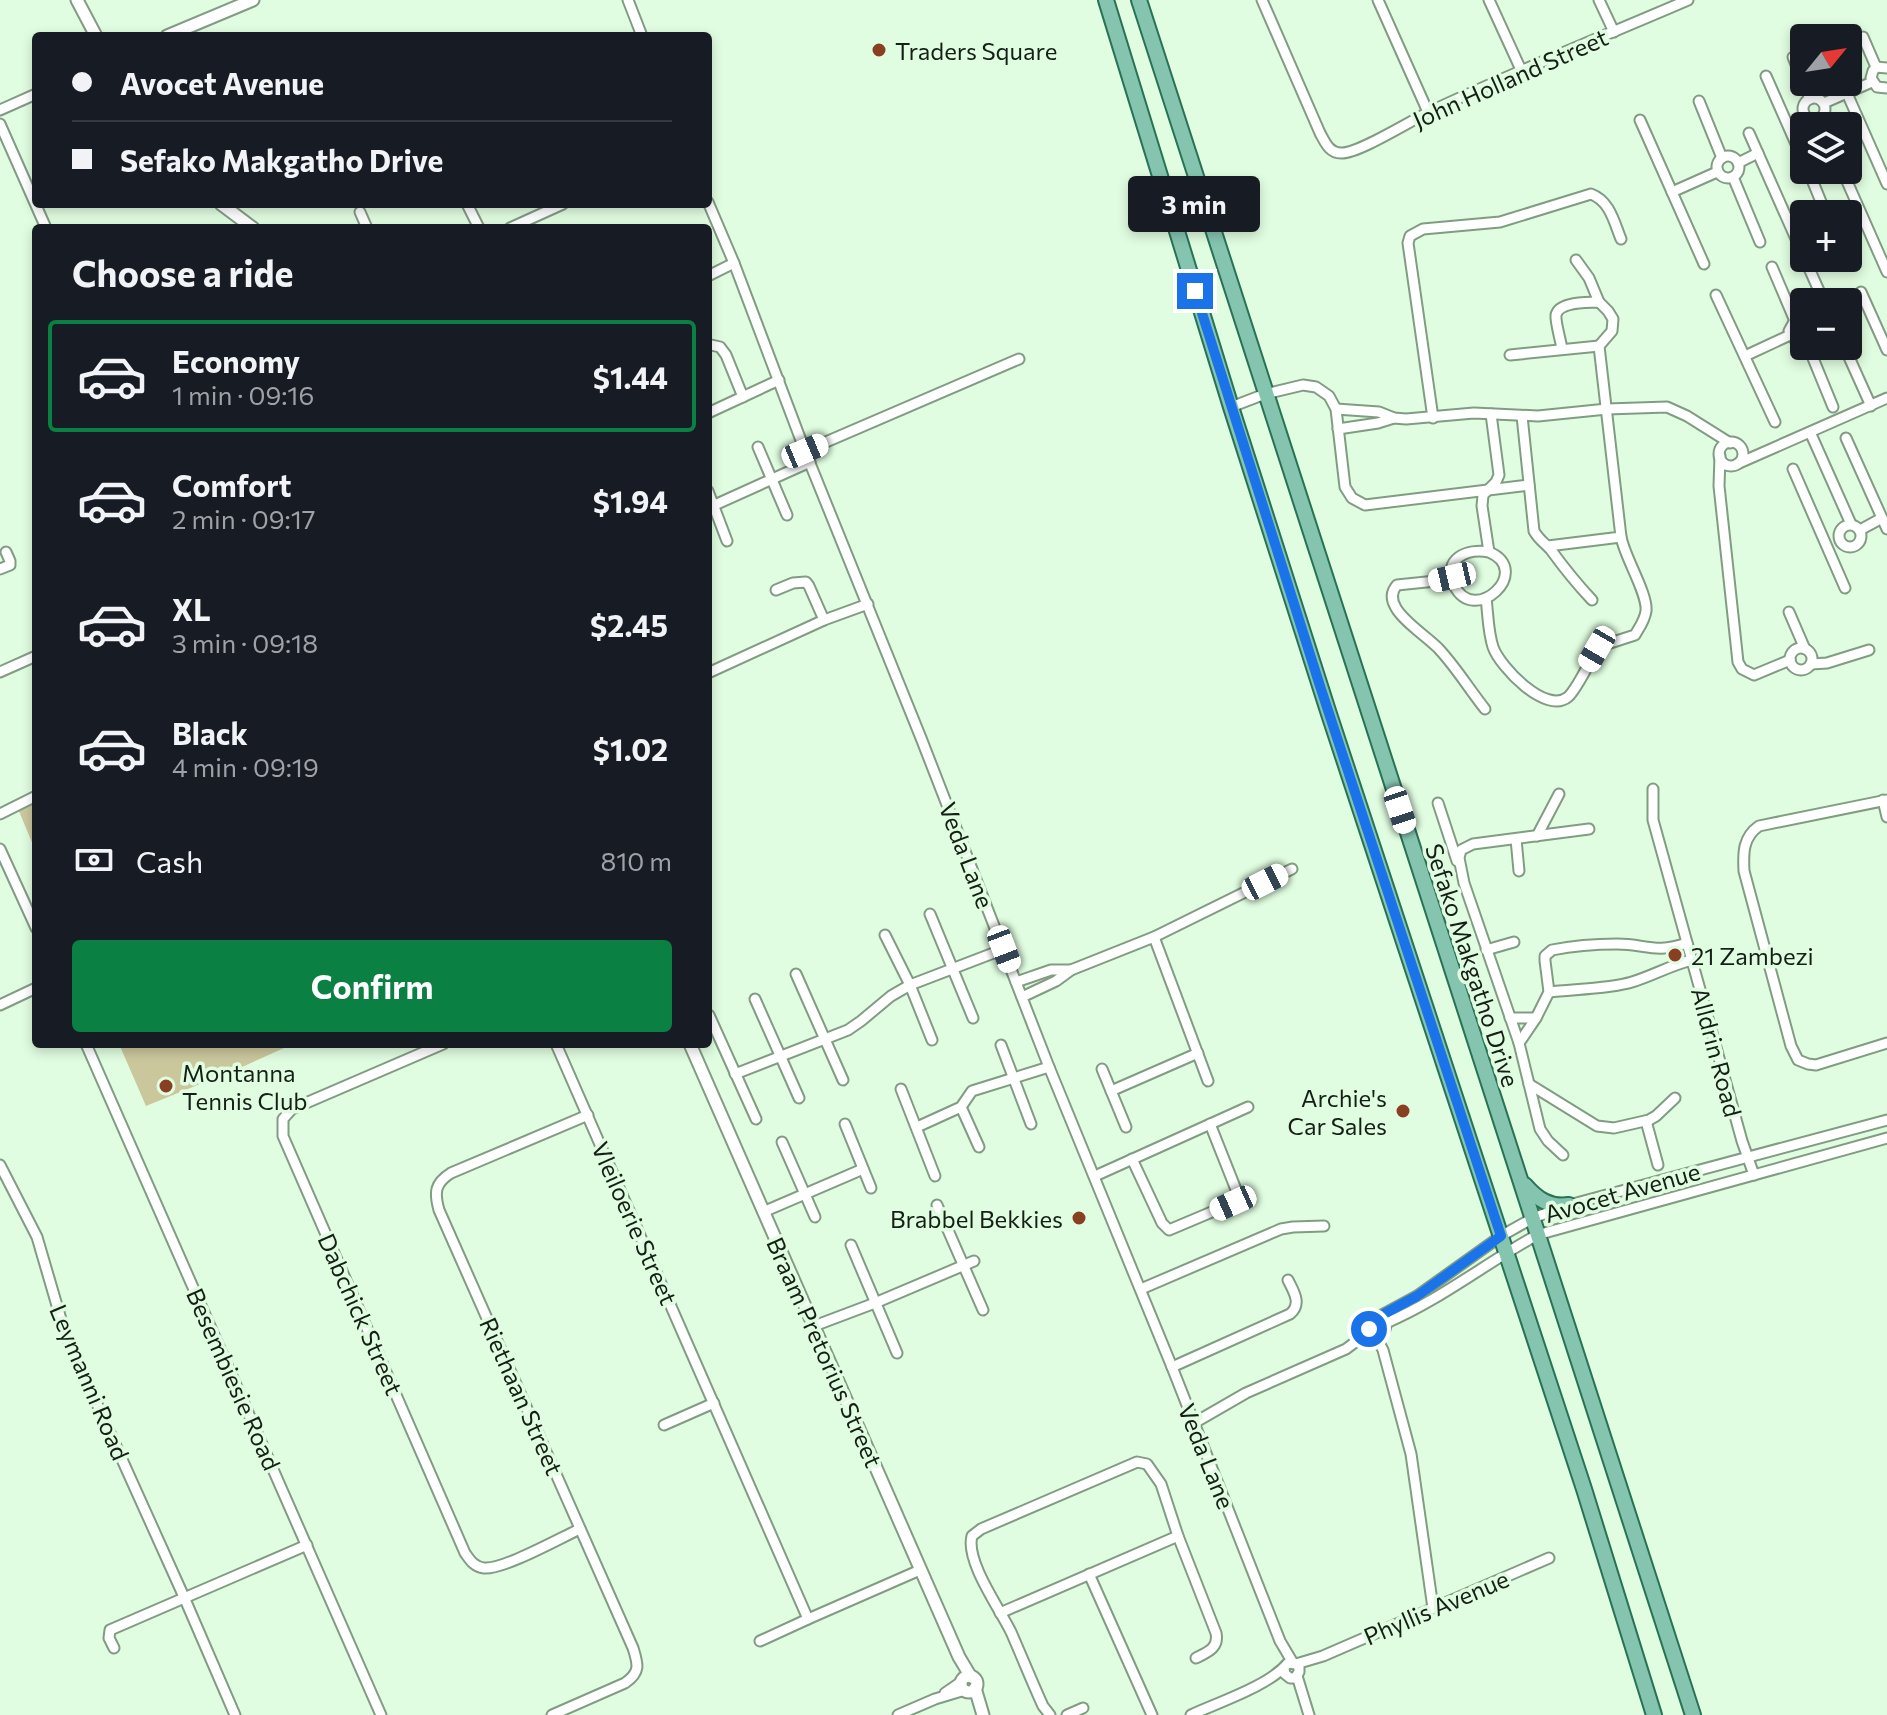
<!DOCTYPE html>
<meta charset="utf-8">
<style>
body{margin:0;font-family:Commissioner,sans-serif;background:#20242c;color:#f1f3f6;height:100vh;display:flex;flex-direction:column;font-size:30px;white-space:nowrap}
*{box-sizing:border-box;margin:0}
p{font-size:26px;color:#9ea1a6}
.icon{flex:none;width:44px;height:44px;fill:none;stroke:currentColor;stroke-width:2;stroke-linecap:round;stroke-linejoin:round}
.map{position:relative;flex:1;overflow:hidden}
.side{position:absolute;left:32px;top:224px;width:680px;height:824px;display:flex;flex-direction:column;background:#171b24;border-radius:8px;box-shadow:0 4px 12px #0003}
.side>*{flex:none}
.hud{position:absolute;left:32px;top:32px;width:680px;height:176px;border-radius:8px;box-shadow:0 4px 12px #0003;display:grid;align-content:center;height:176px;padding:0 40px;background:#171b24}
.needle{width:52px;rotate:60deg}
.tools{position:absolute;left:1790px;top:24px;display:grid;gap:16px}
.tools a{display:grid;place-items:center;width:72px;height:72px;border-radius:8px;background:#171b24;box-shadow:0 4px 12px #0003;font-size:40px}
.end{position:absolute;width:36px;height:36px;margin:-18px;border:10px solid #1a73e8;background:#fff;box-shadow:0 0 0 4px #fff}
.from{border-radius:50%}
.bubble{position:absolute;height:56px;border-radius:8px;background:#171b24;box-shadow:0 4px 12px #0003;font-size:26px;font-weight:700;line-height:56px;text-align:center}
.car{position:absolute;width:24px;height:48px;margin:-24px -12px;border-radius:10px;box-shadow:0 0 6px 2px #0007;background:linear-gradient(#fff 24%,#345 0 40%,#fff 0 76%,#345 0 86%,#fff 0)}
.hud b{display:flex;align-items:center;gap:28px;height:76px;font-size:30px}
.hud b+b{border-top:2px solid #363941}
.hud i{width:20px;height:20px;background:#f1f3f6}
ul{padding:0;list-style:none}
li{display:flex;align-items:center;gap:24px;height:112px;margin:0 16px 12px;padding:0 24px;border:4px solid transparent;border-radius:8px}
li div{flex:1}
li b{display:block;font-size:30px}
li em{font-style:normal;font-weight:700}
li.active{border-color:#0b8043}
li>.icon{width:72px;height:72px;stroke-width:1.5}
h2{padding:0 40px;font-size:36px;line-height:96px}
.pay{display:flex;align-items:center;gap:20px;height:88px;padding:0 40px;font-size:30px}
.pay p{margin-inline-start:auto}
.cta{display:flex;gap:16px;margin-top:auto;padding:16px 40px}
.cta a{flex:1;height:92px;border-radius:8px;background:#0b8043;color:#fff;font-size:32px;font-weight:700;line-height:92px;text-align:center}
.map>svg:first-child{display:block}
</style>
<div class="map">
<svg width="1887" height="1715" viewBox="0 0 1887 1715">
<rect width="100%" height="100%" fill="#e1fde1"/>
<g fill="#cbc79d">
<path d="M36,795V852L16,804Z"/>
<path d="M119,1044H293L242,1067L146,1106Z"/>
</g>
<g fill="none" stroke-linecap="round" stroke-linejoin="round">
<defs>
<g id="minor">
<path d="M628,0L642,36"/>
<path d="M1262,0L1320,133C1325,142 1329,153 1341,153C1358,154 1410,121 1429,112C1514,72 1602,37 1688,0"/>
<path d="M1378,0L1428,112"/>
<path d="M1489,0L1522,72"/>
<path d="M1599,0L1614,32"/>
<path d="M1863,37L1876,67"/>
<path d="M1793,57L1810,99"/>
<path d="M1887,68L1876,67L1873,71L1871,78L1877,87L1887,88"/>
<path d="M1766,76L1804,162"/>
<path d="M1842,82L1887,184"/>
<circle cx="1814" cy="109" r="11"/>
<path d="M1699,101L1722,158"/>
<path d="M1824,103L1872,82"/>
<path d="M0,110L36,94"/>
<path d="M1640,120L1704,264"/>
<path d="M0,124L46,228"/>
<path d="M1749,133L1824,302"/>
<circle cx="1728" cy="167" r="11"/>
<path d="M1738,163L1758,153"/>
<path d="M1808,170L1826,214"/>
<path d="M1842,170L1887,272"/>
<path d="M1733,177L1760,242"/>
<path d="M1672,192L1717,172"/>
<path d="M708,202L734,263L805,451L921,738L1049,1067L1172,1367L1280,1641L1293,1663"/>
<path d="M467,204L479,228"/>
<path d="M360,212L367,228"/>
<path d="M510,228L563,204"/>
<path d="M1846,258L1849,265"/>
<path d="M1772,267L1795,321"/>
<path d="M708,276L734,263"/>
<path d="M1861,292L1887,350"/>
<path d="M1716,295L1775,422"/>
<path d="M1804,320L1794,322L1789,331L1795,340L1804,341"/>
<path d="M708,346L711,345L720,347L726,355L743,397"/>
<path d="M1808,346L1833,407"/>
<path d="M1844,346L1871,406"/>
<path d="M1562,349C1561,341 1555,322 1556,315C1559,301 1588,303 1599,302"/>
<path d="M1510,355L1599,346"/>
<path d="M1745,356L1790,335"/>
<path d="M1231,407L1265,394L1303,385L1316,387L1329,396L1336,409L1345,487L1352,498L1365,505L1529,485"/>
<path d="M1336,409L1379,412L1394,418L1406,419L1474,413L1538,416L1607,409L1667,407L1687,416L1730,443"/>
<path d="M708,413L779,380"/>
<path d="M1522,416L1534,531C1539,540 1545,543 1551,550C1564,568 1577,584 1592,600"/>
<path d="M1433,418L1408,243L1410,236L1423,229L1500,222L1591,194C1610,201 1614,222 1621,239"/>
<path d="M1338,429L1378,423L1394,418"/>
<path d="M1810,432L1851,524"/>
<path d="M1846,438L1887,529"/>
<circle cx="1731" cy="454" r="12"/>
<path d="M758,447L787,515"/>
<path d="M805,451L1019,359"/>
<path d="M1720,456L1719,486L1738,662L1742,669L1754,675L1790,660"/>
<path d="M1737,464L1887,398"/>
<path d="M1793,469L1845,588"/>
<path d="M708,491L727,541"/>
<path d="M708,508L810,462"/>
<circle cx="1850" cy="536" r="11"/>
<path d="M1860,530L1882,518"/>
<path d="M1548,546L1621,537L1599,346L1612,331L1613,319L1608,311L1599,302L1589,278L1576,260"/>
<path d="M1489,552C1467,548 1442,559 1454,585C1474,627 1534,571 1489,552L1482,506L1483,495L1496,482L1499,475L1491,414"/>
<path d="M0,569L10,565V561L6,552"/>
<path d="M1452,577L1436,581L1397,585C1391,592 1391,600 1396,608C1404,622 1426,636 1438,648C1456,667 1469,689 1485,709"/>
<path d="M776,590L793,583L806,582L809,586L824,620"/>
<path d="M1486,598C1488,614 1488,632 1493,647C1500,667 1546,715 1568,697C1577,689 1590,661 1597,649L1604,645L1635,635C1639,628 1645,620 1646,611C1648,594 1625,558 1621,537"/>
<path d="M1789,612L1805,649"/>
<circle cx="1801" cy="659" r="11"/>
<path d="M1811,664L1827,663L1869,650"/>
<path d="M0,672L36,656"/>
<path d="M708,673L824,620L868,604"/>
<path d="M1653,789V820L1742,1141L1754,1175"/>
<path d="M1883,800L1887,817"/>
<path d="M1887,800L1759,826C1743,837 1743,853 1744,871L1791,1046L1798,1060L1808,1064L1816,1065L1887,1043"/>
<path d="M1438,803L1457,861"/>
<path d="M0,814L36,796"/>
<path d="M1537,836L1559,794"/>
<path d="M1516,839L1519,871"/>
<path d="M0,849L36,928"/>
<path d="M930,914L973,1018"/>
<path d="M885,935L910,985L932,1040"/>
<path d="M1154,937L1208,1081"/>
<path d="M1486,950L1514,942"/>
<path d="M796,974L843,1080"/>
<path d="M1016,982L1051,970H1071"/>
<path d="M1549,992C1574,989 1609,989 1632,982C1652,976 1671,965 1692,960"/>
<path d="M1022,997L1056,981L1071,970L1154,937L1292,869"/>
<path d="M755,999L799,1098"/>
<path d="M0,1005L36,988"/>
<path d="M709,1015L756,1119"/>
<path d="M1510,1018H1536"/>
<path d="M1519,1043L1536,1018L1549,992L1545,961V956L1552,950C1572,946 1596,944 1617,944C1646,944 1655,954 1687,943"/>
<path d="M86,1044L381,1715"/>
<path d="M443,1044L292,1109L283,1119V1136L465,1553C470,1560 474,1567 484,1568C503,1570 560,1538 580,1529"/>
<path d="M556,1044L808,1619L920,1570"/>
<path d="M1001,1045L1031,1124"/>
<path d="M1102,1069L1126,1127"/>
<path d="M735,1074L848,1030L861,1021L891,996L910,985L1004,949"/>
<path d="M1529,1084L1597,1126L1614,1128L1649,1120L1656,1116L1675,1098"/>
<path d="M901,1089L935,1176"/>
<path d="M1111,1091L1198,1053"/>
<path d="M961,1107L979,1147"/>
<path d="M1646,1121L1658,1165"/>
<path d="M845,1124L871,1188"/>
<path d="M917,1127L961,1107L972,1091L1049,1067"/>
<path d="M782,1142L815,1217"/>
<path d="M1563,1155L1548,1141L1540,1129L1519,1043L1464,883L1459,858L1461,850L1473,844L1589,829"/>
<path d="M1132,1159L1162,1223L1169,1230L1233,1203L1235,1200L1237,1192L1210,1124"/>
<path d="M0,1165L37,1237L65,1333L184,1597L235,1715"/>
<path d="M1095,1176L1248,1107"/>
<path d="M937,1205L983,1310"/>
<path d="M763,1212L863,1169"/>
<path d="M851,1245L897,1353"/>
<path d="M1141,1289L1281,1229L1293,1227L1324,1226"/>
<circle cx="1377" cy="1325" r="9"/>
<path d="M1380,1316L1417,1296L1501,1236L1533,1218L1569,1205L1887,1120"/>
<path d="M1386,1323C1440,1300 1486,1263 1537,1235L1887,1138"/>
<path d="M814,1326L875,1303L974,1261"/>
<path d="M1374,1333L1383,1350L1411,1454L1433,1608"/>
<path d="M1172,1367L1290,1314C1302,1304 1294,1292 1288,1280"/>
<path d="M1194,1423L1246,1393L1346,1349L1362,1337L1373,1333"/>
<path d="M664,1425L714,1403"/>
<path d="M1089,1574L1152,1715"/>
<path d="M1000,1613L1178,1536"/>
<path d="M760,1641L808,1619"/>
<path d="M114,1648L109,1638L110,1630L307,1545"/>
<path d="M1296,1664L1323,1656L1549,1558"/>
<path d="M1297,1676L1309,1715"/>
<path d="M945,1693L961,1682"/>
<path d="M552,1715L625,1683C641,1672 638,1664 633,1648L439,1210C434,1192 435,1183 451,1173L588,1115"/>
<path d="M898,1715L935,1699L965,1690"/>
<path d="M1050,1715L1043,1706C1032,1682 1022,1657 1011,1632C1000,1609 965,1561 972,1536L981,1529L1137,1462L1147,1464L1161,1484L1178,1536L1216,1633C1219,1648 1208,1652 1196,1658"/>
<path d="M1067,1715L1083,1708"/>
<path d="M1191,1715C1219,1702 1269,1686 1288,1663L1296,1664L1299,1667V1672L1295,1678H1290L1285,1674L1284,1669"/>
</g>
<g id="tertiary">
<path d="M77,0L96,36"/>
<path d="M167,36L253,0"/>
<path d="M221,204L253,228"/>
<path d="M690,1044L959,1657L971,1677"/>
<circle cx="969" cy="1684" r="8"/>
<path d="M975,1688L983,1715"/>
</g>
<g id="primary">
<path d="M1106,0L1231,407L1329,714L1584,1489L1654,1715"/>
<path d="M1139,0L1693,1715"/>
<path d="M1525,1185C1537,1199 1550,1208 1569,1205"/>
</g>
</defs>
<use href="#minor" stroke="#829c83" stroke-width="13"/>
<use href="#tertiary" stroke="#829c83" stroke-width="15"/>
<use href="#primary" stroke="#287256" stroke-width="18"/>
<use href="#minor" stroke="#fff" stroke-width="9"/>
<use href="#tertiary" stroke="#fff" stroke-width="11"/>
<use href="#primary" stroke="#85c5af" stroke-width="14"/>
</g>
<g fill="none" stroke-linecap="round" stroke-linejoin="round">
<path stroke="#1a73e8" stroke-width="10" d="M1195,291L1320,686L1501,1236L1417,1296L1380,1316L1377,1315C1370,1318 1367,1322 1369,1329"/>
</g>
<g fill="#883f22" stroke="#e1fde1" stroke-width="3">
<circle cx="879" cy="50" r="8"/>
<circle cx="1675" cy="955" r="8"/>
<circle cx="166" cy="1086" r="8"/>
<circle cx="1403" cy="1111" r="8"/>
<circle cx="1079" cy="1218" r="8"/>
</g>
<g text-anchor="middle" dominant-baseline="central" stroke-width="7" stroke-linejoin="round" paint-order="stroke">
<g font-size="24" fill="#151f16" stroke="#e1fde1" text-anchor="start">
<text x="895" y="50">Traders Square</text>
<text x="1691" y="955">21 Zambezi</text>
<text x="182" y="1072">Montanna<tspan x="182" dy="28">Tennis Club</tspan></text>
<text x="1387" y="1097" text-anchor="end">Archie's<tspan x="1387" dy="28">Car Sales</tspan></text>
<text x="1063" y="1218" text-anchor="end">Brabbel Bekkies</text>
</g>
<g font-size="24" fill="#151f16" stroke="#e1fde1">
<text transform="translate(1510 78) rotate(-24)">John Holland Street</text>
<text transform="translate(967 855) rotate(69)">Veda Lane</text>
<text transform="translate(1473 965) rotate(72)">Sefako Makgatho Drive</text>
<text transform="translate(1717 1052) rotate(75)">Alldrin Road</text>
<text transform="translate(1622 1192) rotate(-16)">Avocet Avenue</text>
<text transform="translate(635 1223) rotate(66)">Vleiloerie Street</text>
<text transform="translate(361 1314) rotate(66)">Dabchick Street</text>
<text transform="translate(825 1352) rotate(66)">Braam Pretorius Street</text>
<text transform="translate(234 1379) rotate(66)">Besembiesie Road</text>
<text transform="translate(90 1382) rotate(67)">Leymanni Road</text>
<text transform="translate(522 1396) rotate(66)">Riethaan Street</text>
<text transform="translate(1207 1456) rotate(68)">Veda Lane</text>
<text transform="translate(1436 1607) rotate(-23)">Phyllis Avenue</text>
</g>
</g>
</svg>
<div class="tools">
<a><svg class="needle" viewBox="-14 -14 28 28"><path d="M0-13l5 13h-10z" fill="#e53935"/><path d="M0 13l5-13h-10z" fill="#9ea1a6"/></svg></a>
<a><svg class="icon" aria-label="layers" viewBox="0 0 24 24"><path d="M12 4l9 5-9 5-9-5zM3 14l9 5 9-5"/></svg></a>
<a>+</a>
<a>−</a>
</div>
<i class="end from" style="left:1369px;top:1329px"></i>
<i class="end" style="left:1195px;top:291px"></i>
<div class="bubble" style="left:1128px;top:176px;width:132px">3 min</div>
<i class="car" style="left:805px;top:451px;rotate:67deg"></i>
<i class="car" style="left:1452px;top:577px;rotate:257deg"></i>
<i class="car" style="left:1597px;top:649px;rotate:210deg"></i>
<i class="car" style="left:1400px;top:810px;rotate:162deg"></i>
<i class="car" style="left:1265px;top:882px;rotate:63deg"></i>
<i class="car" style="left:1004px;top:949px;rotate:159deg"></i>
<i class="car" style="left:1233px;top:1203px;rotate:246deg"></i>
<div class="hud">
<b><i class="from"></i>Avocet Avenue</b>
<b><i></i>Sefako Makgatho Drive</b>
</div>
<section class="side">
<h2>Choose a ride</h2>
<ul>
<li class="active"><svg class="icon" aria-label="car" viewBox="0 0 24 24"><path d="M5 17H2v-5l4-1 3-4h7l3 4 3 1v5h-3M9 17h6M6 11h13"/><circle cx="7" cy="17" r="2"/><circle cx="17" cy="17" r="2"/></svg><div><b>Economy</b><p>1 min · 09:16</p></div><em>$1.44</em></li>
<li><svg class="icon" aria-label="car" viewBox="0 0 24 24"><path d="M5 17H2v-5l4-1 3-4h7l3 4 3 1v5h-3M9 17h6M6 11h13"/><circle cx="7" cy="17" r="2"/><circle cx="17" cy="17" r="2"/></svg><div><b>Comfort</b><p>2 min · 09:17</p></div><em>$1.94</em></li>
<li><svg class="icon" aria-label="car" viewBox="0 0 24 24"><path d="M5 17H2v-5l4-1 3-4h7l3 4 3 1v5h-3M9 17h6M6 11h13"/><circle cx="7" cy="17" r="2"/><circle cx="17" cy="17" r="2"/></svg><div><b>XL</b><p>3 min · 09:18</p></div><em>$2.45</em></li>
<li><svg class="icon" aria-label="car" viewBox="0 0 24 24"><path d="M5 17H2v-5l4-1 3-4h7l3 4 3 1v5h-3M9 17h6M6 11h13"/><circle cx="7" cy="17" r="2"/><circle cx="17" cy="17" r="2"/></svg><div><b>Black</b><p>4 min · 09:19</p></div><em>$1.02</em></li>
</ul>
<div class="pay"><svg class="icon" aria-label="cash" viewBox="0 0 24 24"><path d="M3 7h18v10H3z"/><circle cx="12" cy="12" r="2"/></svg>Cash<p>810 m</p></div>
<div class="cta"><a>Confirm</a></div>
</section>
</div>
